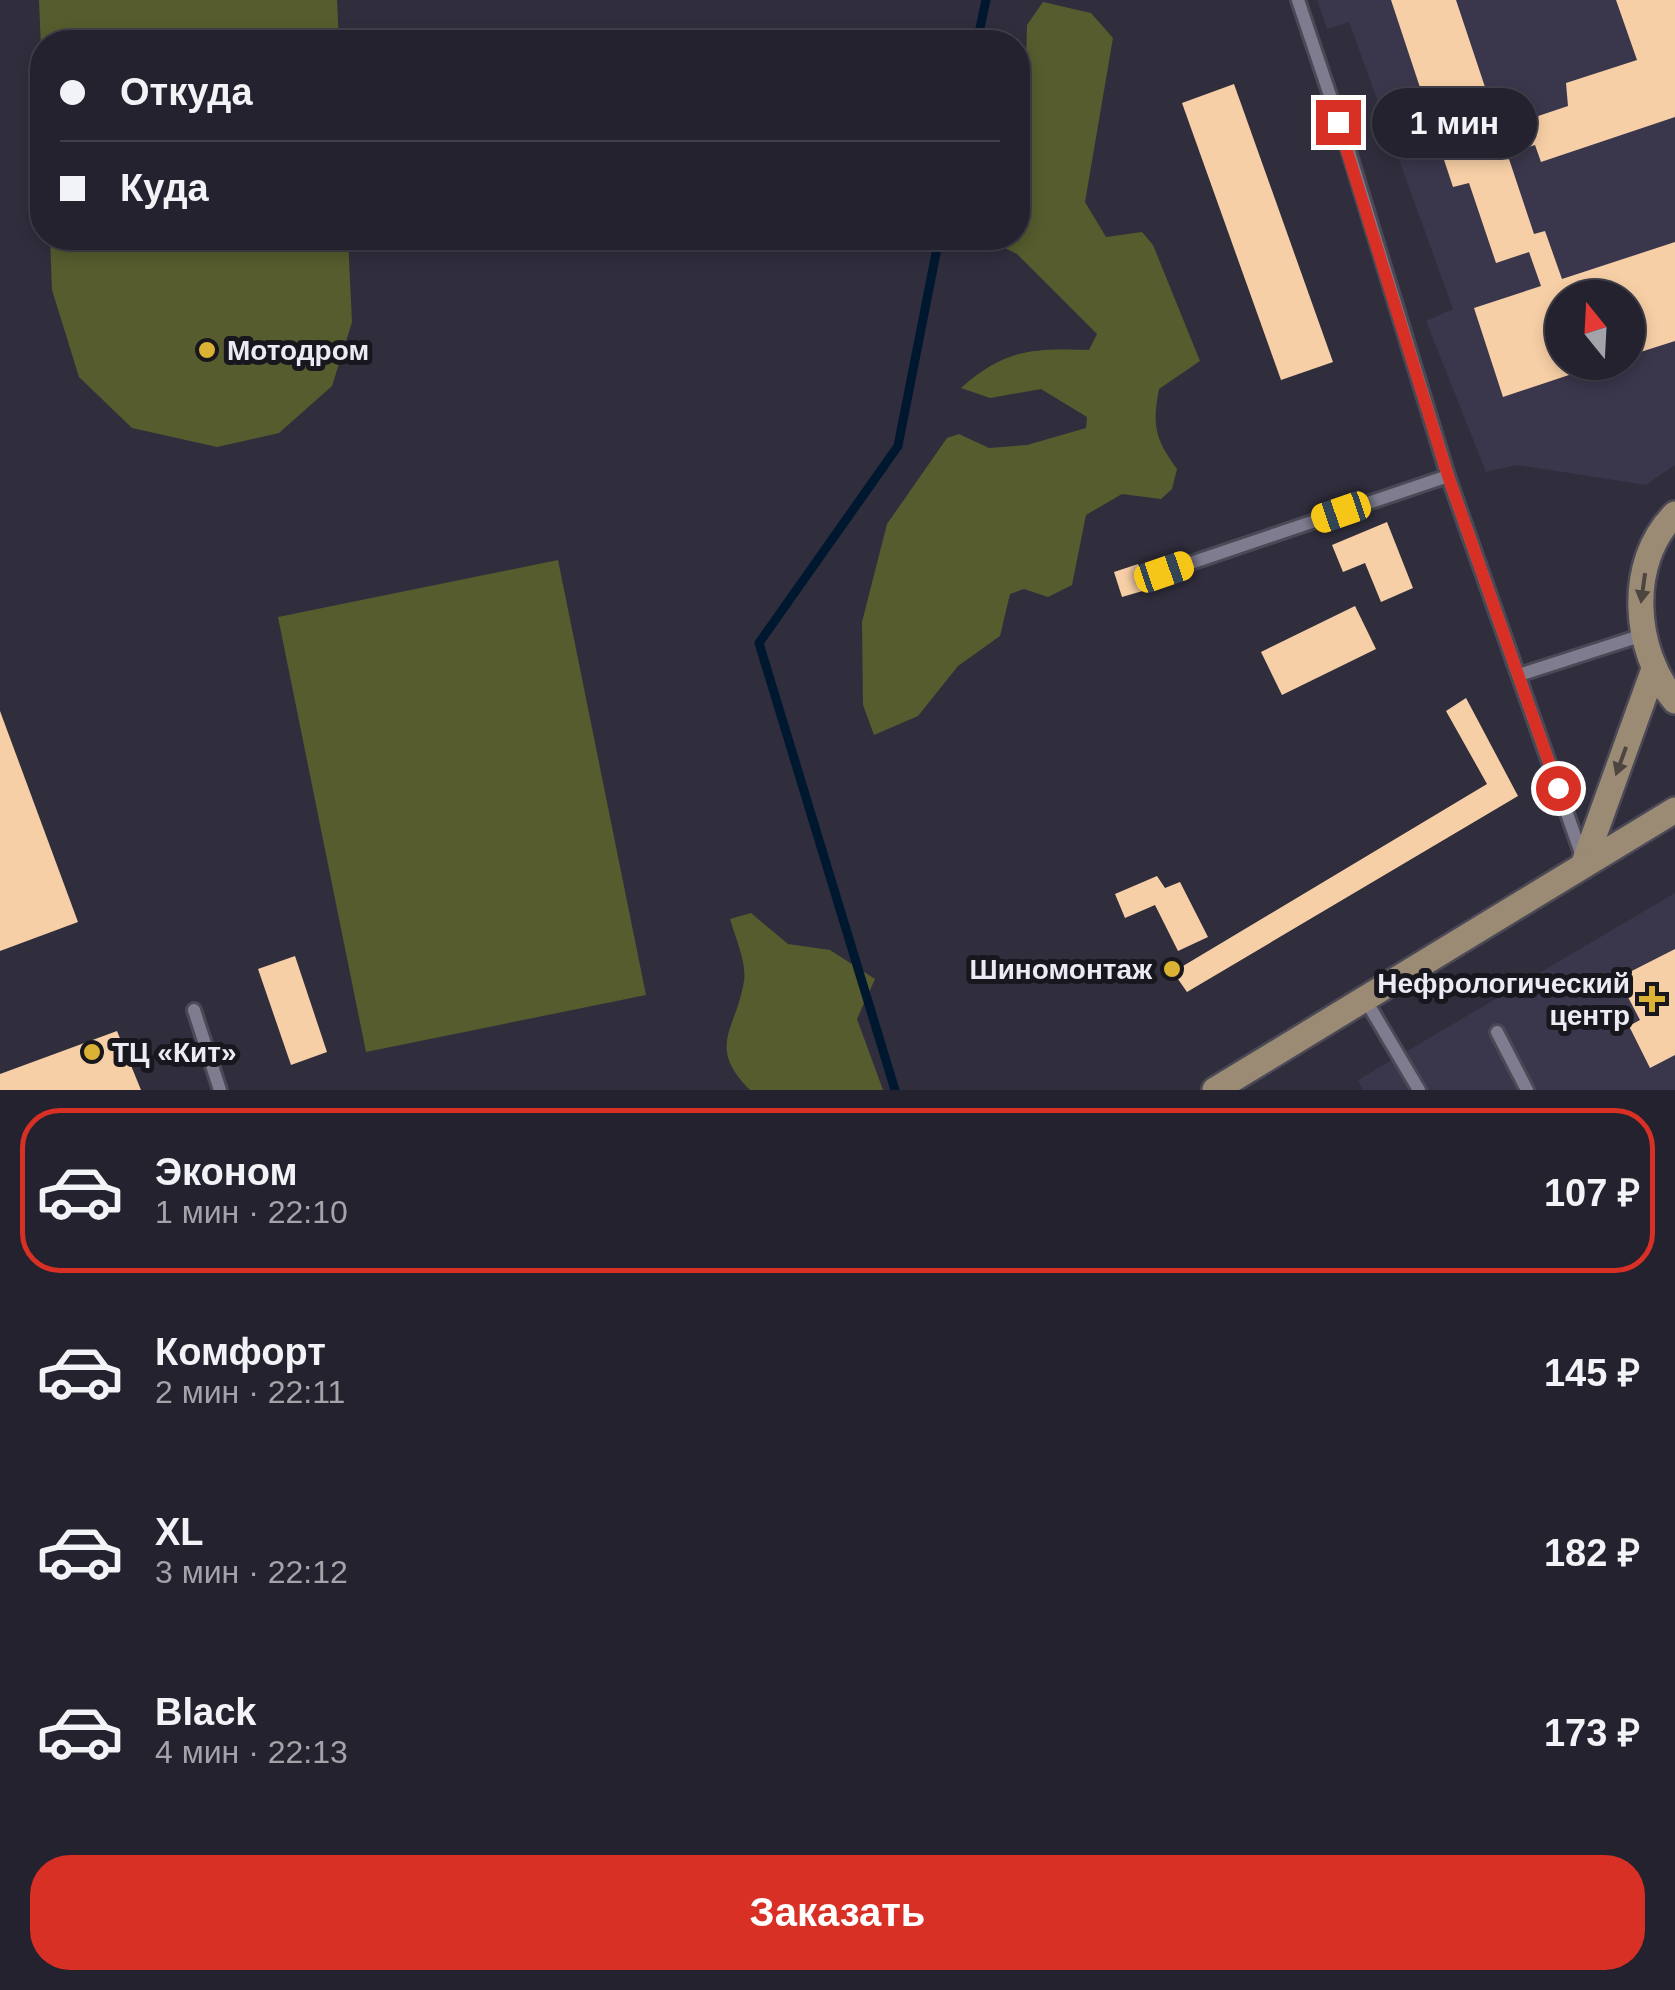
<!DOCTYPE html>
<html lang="ru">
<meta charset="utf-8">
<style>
body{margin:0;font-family:Arial,sans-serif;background:#2c2a36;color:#f1f3f6;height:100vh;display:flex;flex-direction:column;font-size:38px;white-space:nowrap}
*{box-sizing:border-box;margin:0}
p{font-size:32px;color:#a3a4aa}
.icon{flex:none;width:55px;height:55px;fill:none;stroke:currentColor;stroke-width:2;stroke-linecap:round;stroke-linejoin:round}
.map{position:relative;height:1090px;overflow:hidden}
.drawer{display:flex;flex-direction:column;background:#24222e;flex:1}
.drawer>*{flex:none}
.guide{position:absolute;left:30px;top:30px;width:1000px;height:220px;border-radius:40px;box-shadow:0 5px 15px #0003,0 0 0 2px #413f4a;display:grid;align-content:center;height:220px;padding:0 30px;background:#24222e}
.needle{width:65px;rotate:342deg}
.buttons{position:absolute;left:1545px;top:280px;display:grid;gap:20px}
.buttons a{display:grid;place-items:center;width:100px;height:100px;border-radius:50%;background:#24222e;box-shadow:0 5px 15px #0003,0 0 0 2px #413f4a;font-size:50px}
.end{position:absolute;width:45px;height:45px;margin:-22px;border:12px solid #d93025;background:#fff;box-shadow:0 0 0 5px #fff}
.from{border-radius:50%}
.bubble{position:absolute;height:70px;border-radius:35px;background:#24222e;box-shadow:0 5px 15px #0003,0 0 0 2px #413f4a;font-size:32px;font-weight:700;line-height:70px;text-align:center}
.car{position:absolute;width:30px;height:60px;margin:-30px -15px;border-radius:12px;box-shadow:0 0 8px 2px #0007;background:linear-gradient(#f5c518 24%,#345 0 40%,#f5c518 0 76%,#345 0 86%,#f5c518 0)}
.guide b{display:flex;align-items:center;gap:35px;height:95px;font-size:38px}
.guide b+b{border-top:2px solid #413f4a}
.guide i{width:25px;height:25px;background:#f1f3f6}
ul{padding:18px 0 0;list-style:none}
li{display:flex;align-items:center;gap:30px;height:165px;margin:0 20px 15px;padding:0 10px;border:5px solid transparent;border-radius:40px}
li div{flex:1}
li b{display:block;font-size:38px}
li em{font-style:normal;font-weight:700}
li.active{border-color:#d93025}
li>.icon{width:90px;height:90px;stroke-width:1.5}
.button{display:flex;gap:20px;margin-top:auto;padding:20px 30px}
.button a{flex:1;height:115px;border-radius:40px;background:#d93025;color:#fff;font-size:40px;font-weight:700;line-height:115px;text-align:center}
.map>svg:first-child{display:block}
</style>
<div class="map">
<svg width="1675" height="1090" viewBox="0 0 1675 1090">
<rect width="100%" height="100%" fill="#302e3d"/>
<g fill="#3a364c" fill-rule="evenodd">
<path d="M1317,0H1675V465L1646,485L1517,465L1486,472L1426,321L1453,309L1349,22L1327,29ZM1562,298H1628V362H1562Z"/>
<path d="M1675,893V1090H1363L1358,1080Z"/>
</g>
<g fill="#565c2d">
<path d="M39,0H337L339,42H42V73Z"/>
<path d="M1043,2L1091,13L1113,38L1085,202L1106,237L1142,232L1153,245L1200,361L1159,389C1152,425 1155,439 1177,469L1172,489L1161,499L1122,494L1086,515L1072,585L1048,597L1024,589L1010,594L1000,636L958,666L918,716L874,735L863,705L862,622L887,524L947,438L959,434L989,448L1027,445L1086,428L1087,417L1041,389L990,398L961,388C1005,349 1033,348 1089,350L1097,334L1017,254L984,238H1018V140L1024,135L1027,25Z"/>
<path d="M50,238H348L352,322L332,386L279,433L217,447L132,428L79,377L52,290Z"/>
<path d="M558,560L646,995L366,1052L278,617Z"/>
<path d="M751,913L788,944L830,950L875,979L857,1019L883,1090H750C706,1045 736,1031 744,981C747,963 735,937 730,919Z"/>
</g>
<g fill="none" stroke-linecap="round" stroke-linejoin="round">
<g stroke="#00182f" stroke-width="9">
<path d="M977,42L986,0"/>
<path d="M895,1090L759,643L898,446L939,238"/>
</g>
</g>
<g fill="#f7cfa6">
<path d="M1391,0H1456L1534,234L1545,231L1562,279L1675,242V341L1628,356V298H1562V362L1605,363L1503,397L1474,308L1541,286L1529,252L1496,263L1469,183L1453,187Z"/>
<path d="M1616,0H1675V117L1541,162L1535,145L1522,149L1514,124L1568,106L1566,83L1637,60Z"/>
<path d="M1234,84L1333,362L1281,380L1182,103Z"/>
<path d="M1387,522L1413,588L1381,602L1365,563L1343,572L1332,545Z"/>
<path d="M1138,564L1146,590L1122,597L1114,572Z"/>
<path d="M1355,606L1376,649L1282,695L1261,652Z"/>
<path d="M1466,698L1518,796L1187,992L1173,972L1487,784L1446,711Z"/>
<path d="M0,711L78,922L0,951Z"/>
<path d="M1157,876L1165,888L1180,882L1208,937L1178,951L1155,905L1125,918L1115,894Z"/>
<path d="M1675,949V1055L1650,1068L1629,1026L1640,1020L1618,978Z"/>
<path d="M295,956L327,1052L291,1065L258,969Z"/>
<path d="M117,1031L141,1090H0V1074Z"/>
</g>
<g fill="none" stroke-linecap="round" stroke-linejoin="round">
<defs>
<g id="service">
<path d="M1298,0L1349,152L1448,476"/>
<path d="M1164,572L1448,476L1582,856"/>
<path d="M1519,675L1643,635"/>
<path d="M1365,999L1419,1090"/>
<path d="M194,1010L220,1090"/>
<path d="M1497,1032L1527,1090"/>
</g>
<g id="secondary">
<path d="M1675,514C1626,562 1633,651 1675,701"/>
<path d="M1584,863L1654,669"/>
<path d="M1215,1090L1675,810"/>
</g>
</defs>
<use href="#service" stroke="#4b4956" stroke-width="18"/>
<use href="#secondary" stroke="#4b4956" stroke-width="30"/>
<use href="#service" stroke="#7e7c8e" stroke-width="12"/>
<use href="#secondary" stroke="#9b8b74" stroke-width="25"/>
</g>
<defs><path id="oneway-solid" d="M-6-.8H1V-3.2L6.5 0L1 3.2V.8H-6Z" transform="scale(2.5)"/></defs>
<g fill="#4c4540">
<use href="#oneway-solid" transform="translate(1643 588) rotate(98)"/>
<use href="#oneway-solid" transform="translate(1621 761) rotate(110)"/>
</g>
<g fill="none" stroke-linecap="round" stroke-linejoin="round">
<path stroke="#d93025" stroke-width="12" d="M1338,122L1448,476L1558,788"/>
</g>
<g fill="#dbb233" stroke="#18171e" stroke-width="4">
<circle cx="207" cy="350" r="10"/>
<circle cx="1172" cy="969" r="10"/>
<path d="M1647 984h10v10h10v10h-10v10h-10v-10h-10v-10h10z"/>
<circle cx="92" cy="1052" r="10"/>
</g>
<g text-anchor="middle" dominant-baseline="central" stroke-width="10" stroke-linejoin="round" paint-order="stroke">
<g font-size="28" font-weight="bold" fill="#eceaf4" stroke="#18171e" text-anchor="start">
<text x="227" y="350">Мотодром</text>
<text x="1152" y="969" text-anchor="end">Шиномонтаж</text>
<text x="1630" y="983" text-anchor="end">Нефрологический<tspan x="1630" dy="32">центр</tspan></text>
<text x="112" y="1052">ТЦ «Кит»</text>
</g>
</g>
</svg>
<div class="buttons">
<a><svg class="needle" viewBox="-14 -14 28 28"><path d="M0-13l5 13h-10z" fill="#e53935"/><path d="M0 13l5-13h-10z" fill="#a3a4aa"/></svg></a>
</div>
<i class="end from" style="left:1558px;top:788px"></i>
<i class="end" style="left:1338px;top:122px"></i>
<div class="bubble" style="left:1372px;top:88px;width:165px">1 мин</div>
<i class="car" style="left:1341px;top:512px;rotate:251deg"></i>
<i class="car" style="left:1164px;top:572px;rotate:71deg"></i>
<div class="guide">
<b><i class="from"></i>Откуда</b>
<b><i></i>Куда</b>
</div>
</div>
<section class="drawer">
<ul>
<li class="active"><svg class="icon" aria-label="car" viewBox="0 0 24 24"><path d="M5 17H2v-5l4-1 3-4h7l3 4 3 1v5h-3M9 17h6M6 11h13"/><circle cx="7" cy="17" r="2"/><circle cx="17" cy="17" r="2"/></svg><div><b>Эконом</b><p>1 мин · 22:10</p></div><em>107 ₽</em></li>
<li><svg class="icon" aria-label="car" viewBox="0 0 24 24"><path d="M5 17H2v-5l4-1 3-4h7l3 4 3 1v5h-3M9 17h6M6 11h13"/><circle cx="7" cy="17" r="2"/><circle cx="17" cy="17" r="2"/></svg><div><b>Комфорт</b><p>2 мин · 22:11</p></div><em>145 ₽</em></li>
<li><svg class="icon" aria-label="car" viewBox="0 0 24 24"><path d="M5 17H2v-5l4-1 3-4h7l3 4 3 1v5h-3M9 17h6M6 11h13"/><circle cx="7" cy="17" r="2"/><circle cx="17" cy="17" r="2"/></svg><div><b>XL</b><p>3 мин · 22:12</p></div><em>182 ₽</em></li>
<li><svg class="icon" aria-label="car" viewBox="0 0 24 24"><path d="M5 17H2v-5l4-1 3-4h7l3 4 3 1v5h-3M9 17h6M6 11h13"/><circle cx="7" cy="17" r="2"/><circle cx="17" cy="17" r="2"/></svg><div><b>Black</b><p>4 мин · 22:13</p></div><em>173 ₽</em></li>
</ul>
<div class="button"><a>Заказать</a></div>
</section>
